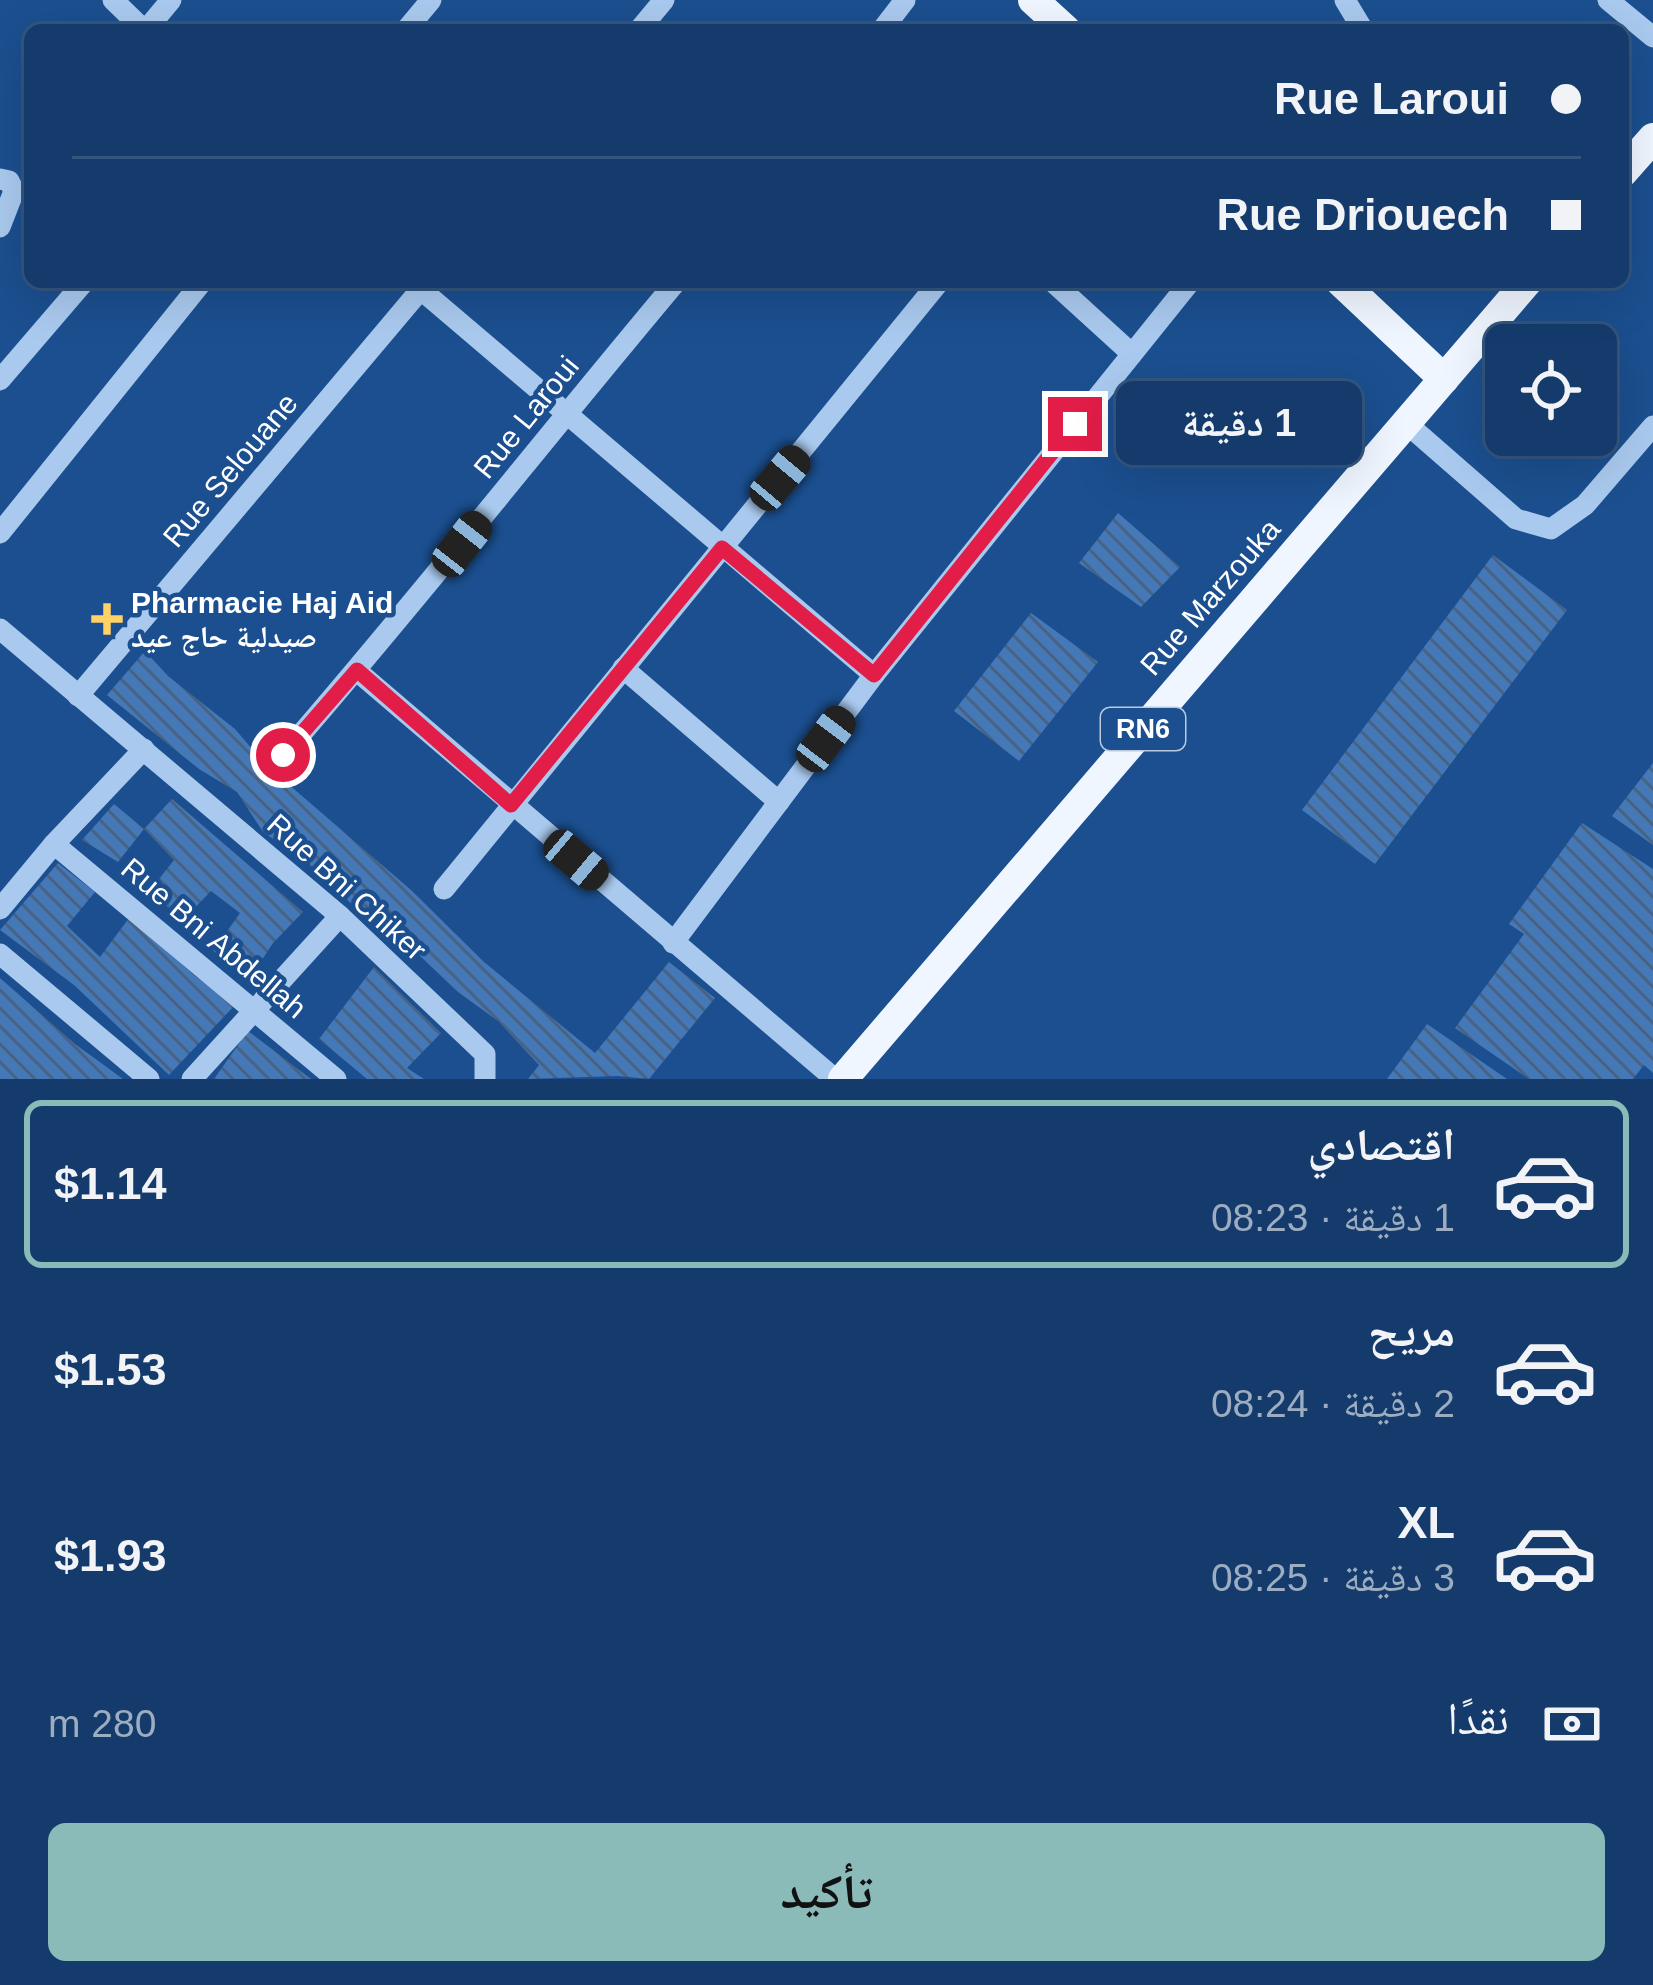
<!DOCTYPE html>
<html lang="ar">
<meta charset="utf-8">
<style>
body{margin:0;font-family:Helvetica,"Noto Naskh Arabic",sans-serif;background:#1d4271;color:#f1f3f6;direction:rtl;height:100vh;display:flex;flex-direction:column;font-size:45px;white-space:nowrap}
*{box-sizing:border-box;margin:0}
p{font-size:39px;color:#9dadc1}
.icon{flex:none;width:66px;height:66px;fill:none;stroke:currentColor;stroke-width:2;stroke-linecap:round;stroke-linejoin:round}
.map{position:relative;height:1079px;overflow:hidden;direction:ltr}
.details{display:flex;flex-direction:column;background:#143b6b;flex:1}
.details>*{flex:none}
.banner{position:absolute;left:24px;top:24px;width:1605px;height:264px;border-radius:18px;box-shadow:0 12px 48px #0002,0 0 0 3px #33557e;direction:rtl;display:grid;align-content:center;height:264px;padding:0 48px;background:#143b6b}
.controls{position:absolute;left:1485px;top:324px;display:grid;gap:24px}
.controls a{display:grid;place-items:center;width:132px;height:132px;border-radius:18px;background:#143b6b;box-shadow:0 12px 48px #0002,0 0 0 3px #33557e;font-size:60px}
.end{position:absolute;width:54px;height:54px;margin:-27px;border:15px solid #e11d48;background:#fff;box-shadow:0 0 0 6px #fff}
.from{border-radius:50%}
.bubble{position:absolute;height:84px;border-radius:18px;background:#143b6b;box-shadow:0 12px 48px #0002,0 0 0 3px #33557e;font-size:39px;font-weight:800;line-height:84px;text-align:center;direction:rtl}
.car{position:absolute;width:36px;height:72px;margin:-36px -18px;border-radius:15px;box-shadow:0 0 9px 3px #0007;background:linear-gradient(#222 24%,#8ab4d8 0 40%,#222 0 76%,#8ab4d8 0 86%,#222 0)}
.banner b{display:flex;align-items:center;gap:42px;height:114px;font-size:45px}
.banner b+b{border-top:3px solid #33557e}
.banner i{width:30px;height:30px;background:#f1f3f6}
ul{padding:21px 0 0;list-style:none}
li{display:flex;align-items:center;gap:36px;height:168px;margin:0 24px 18px;padding:0 24px;border:6px solid transparent;border-radius:18px}
li div{flex:1}
li b{display:block;font-size:45px}
li em{font-style:normal;font-weight:800}
li.current{border-color:#8bbbb9}
li>.icon{width:108px;height:108px;stroke-width:1.5}
.pay{display:flex;align-items:center;gap:30px;height:132px;padding:0 48px;font-size:45px}
.pay p{margin-inline-start:auto}
.button{display:flex;gap:24px;margin-top:auto;padding:24px 48px}
.button a{flex:1;height:138px;border-radius:18px;background:#8bbbb9;color:#111;font-size:48px;font-weight:800;line-height:138px;text-align:center}
.map>svg:first-child{display:block}
</style>
<div class="map">
<svg width="1653" height="1079" viewBox="0 0 1653 1079">
<defs>
<pattern id="building-back-hatch" width="6" height="6" patternUnits="userSpaceOnUse" patternTransform="scale(3)"><rect width="6" height="6" fill="#4478b7"/><path d="M-1 5l2 2M0 0l6 6M5-1l2 2" fill="none" stroke="#486282"/></pattern>
</defs>
<rect width="100%" height="100%" fill="#1b4f8f"/>
<g fill="url(#building-back-hatch)">
<path d="M1118,513L1180,567L1141,607L1079,563Z"/>
<path d="M1493,555L1567,610L1375,864L1302,810Z"/>
<path d="M1031,613L1098,662L1019,761L954,711Z"/>
<path d="M145,651L168,676L235,729L265,764L411,890L484,962L595,1053L669,962L715,998L649,1079L618,1076L528,1079L539,1065L498,1021L458,992L419,955L376,927L306,861L263,832L237,792L199,769L107,695Z"/>
<path d="M1653,763V845L1612,816Z"/>
<path d="M172,799L303,912L273,943L248,981L213,951L240,913L211,891L184,919L148,893L174,860L144,829Z"/>
<path d="M114,804L144,829L118,862L82,840Z"/>
<path d="M1582,823L1653,869V1073L1644,1065L1633,1079H1529L1455,1028L1524,934L1509,924Z"/>
<path d="M58,863L95,892L67,926L100,957L129,918L195,976L235,1005L169,1075L74,985L0,930Z"/>
<path d="M374,967L441,1033L407,1068L424,1079H367L319,1039Z"/>
<path d="M0,978L75,1044L123,1079H0Z"/>
<path d="M1427,1024L1507,1079H1387Z"/>
<path d="M248,1031L311,1079H214Z"/>
</g>
<g fill="none" stroke-linecap="round" stroke-linejoin="round">
<g stroke="#a9c9ee" stroke-width="21">
<path d="M113,0L144,30"/>
<path d="M1345,0L1363,30"/>
<path d="M1608,0L1653,37"/>
<path d="M146,30L171,0"/>
<path d="M406,30L431,0"/>
<path d="M639,30L664,0"/>
<path d="M882,30L905,0"/>
<path d="M0,179L9,181L14,191L0,227"/>
<path d="M412,282L874,675"/>
<path d="M1053,282L1132,354"/>
<path d="M0,380L84,282"/>
<path d="M1406,423L1516,519L1551,529L1585,505L1653,426"/>
<path d="M0,533L202,282"/>
<path d="M0,629L340,916L485,1054V1079"/>
<path d="M623,668L779,802"/>
<path d="M357,671L835,1079"/>
<path d="M78,696L427,282"/>
<path d="M283,755C418,600 544,439 676,282"/>
<path d="M54,844L336,1079"/>
<path d="M444,889L939,282"/>
<path d="M0,909L54,844L144,749"/>
<path d="M673,943L874,675L1190,282"/>
<path d="M0,954L149,1079"/>
<path d="M192,1079L340,916"/>
</g>
<g stroke="#f0f6ff" stroke-width="30">
<path d="M1033,0L1066,30"/>
<path d="M1623,172L1653,138"/>
<path d="M1341,282L1444,379"/>
<path d="M843,1079L1527,282"/>
</g>
</g>
<g fill="none" stroke-linecap="round" stroke-linejoin="round">
<path stroke="#e11d48" stroke-width="15" d="M283,755L357,670L511,805L722,548L874,675L1075,424"/>
</g>
<path fill="#ffd166" stroke="#1b4f8f" stroke-width="4.5" d="M101 601h12v12h12v12h-12v12h-12v-12h-12v-12h12z"/>
<g text-anchor="middle" dominant-baseline="central" stroke-width="9" stroke-linejoin="round" paint-order="stroke">
<rect fill="#1b4f8f" stroke="#bbcadd" stroke-width="3" x="1101" y="708" width="84" height="42" rx="9"/>
<g font-size="27" font-weight="bold" fill="#fff">
<text x="1143" y="729">RN6</text>
</g>
<g font-size="30" fill="#fff" stroke="#1b4f8f">
<text transform="translate(526 417) rotate(-51)">Rue Laroui</text>
<text transform="translate(230 470) rotate(-50)">Rue Selouane</text>
<text transform="translate(1210 597) rotate(-49)">Rue Marzouka</text>
<text transform="translate(347 887) rotate(42)">Rue Bni Chiker</text>
<text transform="translate(214 938) rotate(40)">Rue Bni Abdellah</text>
</g>
<g font-size="30" font-weight="bold" fill="#fff" stroke="#1b4f8f" text-anchor="start">
<text x="131" y="602">Pharmacie Haj Aid<tspan x="131" dy="34">صيدلية حاج عيد</tspan></text>
</g>
</g>
</svg>
<div class="controls">
<a><svg class="icon" aria-label="locate" viewBox="0 0 24 24"><circle cx="12" cy="12" r="6"/><path d="M12 2v4M12 18v4M2 12h4M18 12h4"/></svg></a>
</div>
<i class="end from" style="left:283px;top:755px"></i>
<i class="end" style="left:1075px;top:424px"></i>
<div class="bubble" style="left:1116px;top:381px;width:246px">1 دقيقة</div>
<i class="car" style="left:780px;top:478px;rotate:40deg"></i>
<i class="car" style="left:462px;top:544px;rotate:38deg"></i>
<i class="car" style="left:826px;top:739px;rotate:37deg"></i>
<i class="car" style="left:576px;top:860px;rotate:130deg"></i>
<div class="banner">
<b><i class="from"></i>Rue Laroui</b>
<b><i></i>Rue Driouech</b>
</div>
</div>
<section class="details">
<ul>
<li class="current"><svg class="icon" aria-label="car" viewBox="0 0 24 24"><path d="M5 17H2v-5l4-1 3-4h7l3 4 3 1v5h-3M9 17h6M6 11h13"/><circle cx="7" cy="17" r="2"/><circle cx="17" cy="17" r="2"/></svg><div><b>اقتصادي</b><p>1 دقيقة · 08:23</p></div><em>$1.14</em></li>
<li><svg class="icon" aria-label="car" viewBox="0 0 24 24"><path d="M5 17H2v-5l4-1 3-4h7l3 4 3 1v5h-3M9 17h6M6 11h13"/><circle cx="7" cy="17" r="2"/><circle cx="17" cy="17" r="2"/></svg><div><b>مريح</b><p>2 دقيقة · 08:24</p></div><em>$1.53</em></li>
<li><svg class="icon" aria-label="car" viewBox="0 0 24 24"><path d="M5 17H2v-5l4-1 3-4h7l3 4 3 1v5h-3M9 17h6M6 11h13"/><circle cx="7" cy="17" r="2"/><circle cx="17" cy="17" r="2"/></svg><div><b>XL</b><p>3 دقيقة · 08:25</p></div><em>$1.93</em></li>
</ul>
<div class="pay"><svg class="icon" aria-label="cash" viewBox="0 0 24 24"><path d="M3 7h18v10H3z"/><circle cx="12" cy="12" r="2"/></svg>نقدًا<p>280 m</p></div>
<div class="button"><a>تأكيد</a></div>
</section>
